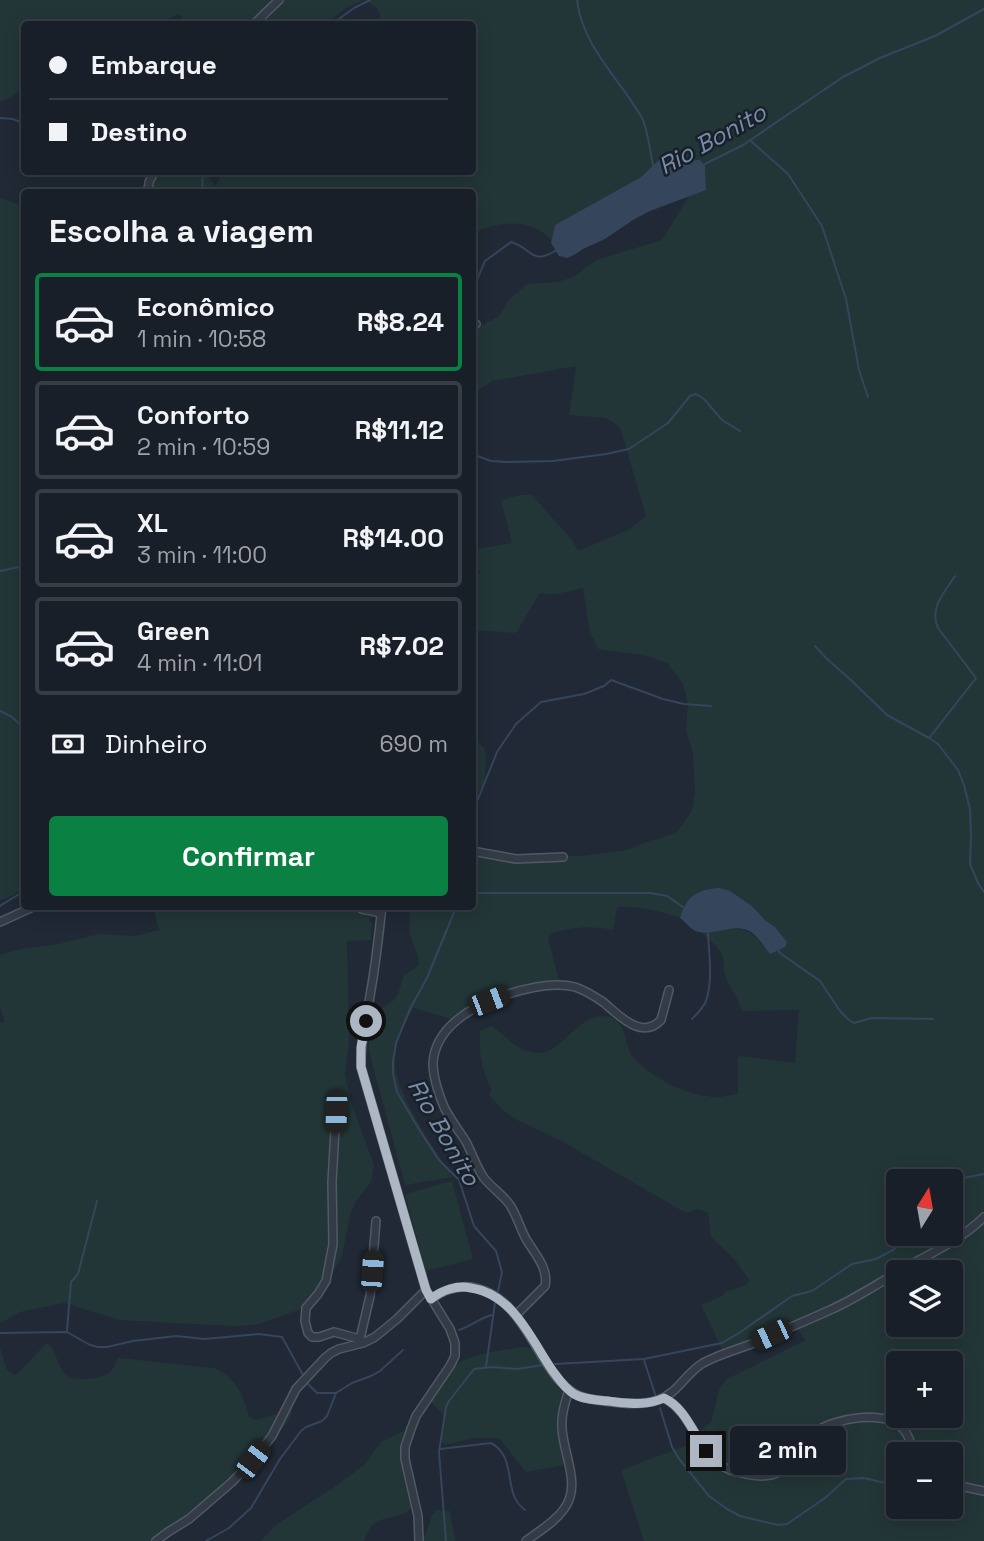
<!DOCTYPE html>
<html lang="pt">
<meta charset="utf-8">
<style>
body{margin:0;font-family:"Space Grotesk",sans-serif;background:#252c34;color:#f1f3f6;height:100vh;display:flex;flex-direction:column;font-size:26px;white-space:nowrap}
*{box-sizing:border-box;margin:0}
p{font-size:23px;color:#9fa2a8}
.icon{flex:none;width:38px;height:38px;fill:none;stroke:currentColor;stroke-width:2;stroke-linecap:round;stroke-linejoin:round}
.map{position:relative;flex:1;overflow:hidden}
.side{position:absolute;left:21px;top:189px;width:455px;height:721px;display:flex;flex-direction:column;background:#181f28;border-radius:7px;box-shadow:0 4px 18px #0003,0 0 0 2px #363d45}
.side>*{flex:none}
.hud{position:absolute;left:21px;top:21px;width:455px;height:154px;border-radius:7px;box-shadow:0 4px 18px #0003,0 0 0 2px #363d45;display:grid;align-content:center;height:154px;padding:0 28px;background:#181f28}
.needle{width:46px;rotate:11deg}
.controls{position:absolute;left:886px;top:1169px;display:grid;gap:14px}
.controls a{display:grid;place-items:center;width:77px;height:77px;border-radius:7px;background:#181f28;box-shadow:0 4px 18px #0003,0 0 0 2px #363d45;font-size:35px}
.end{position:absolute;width:32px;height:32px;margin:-16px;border:9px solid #adb6c3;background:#111;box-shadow:0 0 0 4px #111}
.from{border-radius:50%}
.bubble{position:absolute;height:49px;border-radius:7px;background:#181f28;box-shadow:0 4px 18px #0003,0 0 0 2px #363d45;font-size:23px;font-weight:800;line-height:49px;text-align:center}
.car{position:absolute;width:21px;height:42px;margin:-21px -10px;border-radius:9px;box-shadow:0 0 5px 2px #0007;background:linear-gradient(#222 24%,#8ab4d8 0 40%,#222 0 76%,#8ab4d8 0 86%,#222 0)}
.hud b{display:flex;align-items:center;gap:24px;height:66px;font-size:26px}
.hud b+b{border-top:2px solid #363d45}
.hud i{width:18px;height:18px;background:#f1f3f6}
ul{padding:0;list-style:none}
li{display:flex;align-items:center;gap:21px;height:98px;margin:0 14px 10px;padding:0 14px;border:4px solid #363d45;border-radius:7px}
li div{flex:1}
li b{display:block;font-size:26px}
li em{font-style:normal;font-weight:800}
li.active{border-color:#0b8043}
li>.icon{width:63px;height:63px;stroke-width:1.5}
h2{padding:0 28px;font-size:32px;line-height:84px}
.pay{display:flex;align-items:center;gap:18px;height:77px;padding:0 28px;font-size:26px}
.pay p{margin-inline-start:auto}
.button{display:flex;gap:14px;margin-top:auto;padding:14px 28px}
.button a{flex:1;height:80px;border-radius:7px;background:#0b8043;color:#fff;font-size:28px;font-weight:800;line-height:80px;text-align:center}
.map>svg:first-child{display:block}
</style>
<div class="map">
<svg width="984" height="1541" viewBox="0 0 984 1541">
<rect width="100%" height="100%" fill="#202935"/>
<g fill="#233637" fill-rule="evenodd">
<path d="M0,0H984V1541H644L621,1470L701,1440L697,1433L711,1422L720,1387L727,1379L806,1340L798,1330L791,1325L723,1351L701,1305L724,1295L725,1292L746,1285L749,1280L735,1260L711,1237L708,1213L699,1209L686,1213L558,1139L519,1121L504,1111L489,1095L492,1089C481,1070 479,1053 480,1031L491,1026C507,1035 510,1046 531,1052C562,1061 576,1009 609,1017C627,1022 624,1043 632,1056C633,1057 639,1063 640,1064C660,1082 685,1094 712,1097C720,1098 730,1095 738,1094V1056L795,1063L799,1010L742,1011C739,999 732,991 727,980C724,973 724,966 723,958C720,947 709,940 702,933C728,930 745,920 763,946L776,929L766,921L752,906L681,913L680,918C659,911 639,906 617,907L613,930C590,925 572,927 550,934L548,938L560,984L521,991L459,1013L451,1019L414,1008C404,1025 396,1040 395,1059C392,1088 436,1152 453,1177L405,1185L369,1051V1026L372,1019L380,1009L393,1001L398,994L404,975L418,966C420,954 414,948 411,937C408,927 410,917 410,907L472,906L473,852L505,855L559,856H581L627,850L647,842L676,833L684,822L692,810L695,793L693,753L686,731L688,704L683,684L667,663L647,656L598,649L590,632L583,588C568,591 555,597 540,593L516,633L473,630V569L478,573H481L473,563V550L512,543L501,500L520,495H532L572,540L578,551L628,530L646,516L620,427L606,418L569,415L576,366L492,381L480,389L473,399L472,331L499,316L509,300L527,284L558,282L567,279L575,276L596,260L662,240L689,196L706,190L705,166L700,160C688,162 671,164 660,159L641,177L555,225L552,241C531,217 499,221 473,233L472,192H138L153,172H204L216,186L222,172H472V24H380C382,12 376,5 364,0L348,7L325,24H185L179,14L158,24H24V86L10,98L0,101ZM898,1181H950V1234H898ZM898,1272H950V1325H898ZM898,1363H950V1416H898ZM898,1454H950V1507H898Z"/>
<path d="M0,198L24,206V888L8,898L0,900Z"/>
<path d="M472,736L484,748L486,754L485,781L473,804Z"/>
<path d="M153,907H363L366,916L371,917L369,920L372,924L371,940L347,941L349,1041L345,1074L352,1106L374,1165L371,1182L356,1201L350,1215L342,1256L329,1280L317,1294L301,1309L259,1324L240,1326L211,1325L120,1320L64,1303L20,1312L0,1323V1023L5,1022L0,1008V955L21,949L53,945L99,934L135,936L159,930Z"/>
<path d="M452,1181L473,1259L426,1271L405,1194Z"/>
<path d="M47,1343C57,1350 56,1362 63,1372C71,1383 101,1380 110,1372C114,1368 116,1362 119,1358L214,1368C235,1376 244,1396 249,1417L255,1420L293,1410L289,1420L257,1462L195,1520L163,1541H0V1348C4,1358 3,1371 15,1375C28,1366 35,1353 47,1343Z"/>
<path d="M524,1347C554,1352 555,1367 568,1391C553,1415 560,1438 564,1465L526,1472L500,1439C490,1438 479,1437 469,1439C460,1441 453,1444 444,1445L441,1440C445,1419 448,1415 430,1402C437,1393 444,1376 450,1369C464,1354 505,1350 524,1347Z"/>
<path d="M410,1428L405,1464L416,1503C397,1527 374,1507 364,1541H261L276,1525L330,1490L364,1465L381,1442Z"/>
<path d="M436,1510L450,1511L455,1541H423L432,1516Z"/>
</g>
<g fill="#34455c">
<path d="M660,159L664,161L700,160L705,166L706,190L650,211L633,220L605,239L583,249L574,255L567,258L559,256L551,243L555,225L641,177Z"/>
<path d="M720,888L730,891L752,906L766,921L775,927L787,942L785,947L770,954C763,946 757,934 747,930C729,923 708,940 692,929C688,926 684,921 680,918C686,896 698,889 720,888Z"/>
</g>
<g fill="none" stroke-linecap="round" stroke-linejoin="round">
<g stroke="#34455c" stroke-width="2">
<path d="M577,0C582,46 620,79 642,118C648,130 650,152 653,165"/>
<path d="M332,24L354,8L370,0"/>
<path d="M0,118L13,119L24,124"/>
<path d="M751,141L788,174L822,226L846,299L859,370L868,397"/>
<path d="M703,165L743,145L843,77L880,58L935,36L984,9"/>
<path d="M202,192L203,172"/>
<path d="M472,287L476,282L485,261L511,242C534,249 530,266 557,250"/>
<path d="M472,454L491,461L506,462L553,461L606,454L629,449L668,423L690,396L696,394L704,399L722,420L740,431"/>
<path d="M0,571L24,566"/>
<path d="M815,646L826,658L852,681L887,715L929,738L938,744L958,770L964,785L970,809L971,836L970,864L978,883L984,892"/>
<path d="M0,711L12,717L24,728"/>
<path d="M930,737L976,678L938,628C929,608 944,593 955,576"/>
<path d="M472,814L497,752L516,724L541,702L584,694L604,686L611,680L663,699L684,704L711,706"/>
<path d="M472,893H650L667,896L683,907"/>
<path d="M0,906L24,891"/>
<path d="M455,906V910L427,978L410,1009L396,1043L393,1062V1074L397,1092L420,1131L439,1160L459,1180L474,1226L496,1251L502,1272L498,1291"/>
<path d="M777,949L780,953L820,981L840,1011L849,1020L854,1023L872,1018L933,1019"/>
<path d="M692,1019C697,1014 703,1008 706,1001C713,982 709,953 708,933"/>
<path d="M948,1181L984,1174"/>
<path d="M459,1330C471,1326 480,1318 492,1315"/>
<path d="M67,1331L71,1282L78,1274L97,1201"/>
<path d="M0,1333L67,1332L90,1345L98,1347H107L133,1341L176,1336L205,1339L259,1334L282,1337L303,1375"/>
<path d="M644,1360L656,1397"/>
<path d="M555,1364L644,1359L722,1343L739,1333L792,1296L812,1291L852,1264L876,1259L893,1250L909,1234"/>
<path d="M486,1367L495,1303"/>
<path d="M307,1383L317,1393H336L352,1383L371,1376L380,1371L403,1350"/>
<path d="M660,1408L672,1447L680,1460L709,1496L727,1509L740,1516L778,1525L787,1524L825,1498L846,1479L864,1478L898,1486"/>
<path d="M440,1449L491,1443C512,1454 507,1478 514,1496C516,1501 520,1506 525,1510"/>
<path d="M206,1541L229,1528L251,1508L280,1459L301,1431L306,1427L322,1421L327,1416L336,1393"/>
<path d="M446,1541L439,1452L446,1407L449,1401L474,1369L492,1367L517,1369L543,1365"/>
</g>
<defs>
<g id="minor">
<path d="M254,24L279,0"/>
<path d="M148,192L149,182L154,172"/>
<path d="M472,327L476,324"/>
<path d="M472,851L516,859L563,857"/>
<path d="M358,906L362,909L381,913"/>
<path d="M382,906C379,934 376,962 371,990C367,1016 360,1041 361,1067L426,1290L450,1329L455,1343V1356L450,1366L416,1416L411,1429L405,1447V1459L418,1516L419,1541"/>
<path d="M0,922L35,906"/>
<path d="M336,1112L332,1182L333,1244L326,1281L318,1294L306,1308L305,1321L308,1333L312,1337H319L334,1332L360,1339"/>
<path d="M431,1299C442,1291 456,1286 470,1287C534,1296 537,1390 590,1399C611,1402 638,1407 658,1400C677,1394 686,1373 703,1363C720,1354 739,1349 757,1342C781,1331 806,1321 830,1310C857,1298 882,1281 908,1266C934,1252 963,1238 984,1217"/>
<path d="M516,1315L545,1286C549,1268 534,1253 526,1239C520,1228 517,1216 510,1205C503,1195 492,1188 484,1178C476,1167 472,1152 465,1140C458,1130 451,1120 445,1109C439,1095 433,1077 433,1063C435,1027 473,1006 502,996C523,989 552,981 575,987C585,990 594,996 603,1002C618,1014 641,1041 661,1020L669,990"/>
<path d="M362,1342L360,1339L370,1296L376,1221"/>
<path d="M664,1398C696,1414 698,1464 737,1472C749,1475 767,1479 779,1472C794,1464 800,1444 814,1433C834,1418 886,1408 904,1430C910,1437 911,1445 914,1454"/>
<path d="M950,1484L984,1491"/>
<path d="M156,1541L168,1532L189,1519L232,1482L253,1460L272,1436L296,1389L325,1358L331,1353L339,1349L363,1343L375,1337L397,1319L426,1290"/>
<path d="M526,1541C539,1531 555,1522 564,1509C582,1485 563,1454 562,1428C561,1415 565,1403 569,1390"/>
</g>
</defs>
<use href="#minor" stroke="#515964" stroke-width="10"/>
<use href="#minor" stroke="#333b46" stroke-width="7"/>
</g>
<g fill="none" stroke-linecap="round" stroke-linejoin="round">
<path stroke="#adb6c3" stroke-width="9" d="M366,1021L361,1047V1067L426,1290L431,1299C442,1290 457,1285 471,1288C513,1294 531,1339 552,1370C558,1378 565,1389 574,1394C586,1401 603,1400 616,1402C633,1404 648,1405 664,1398C685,1408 693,1433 706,1451"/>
</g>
<g text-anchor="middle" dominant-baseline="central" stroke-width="5" stroke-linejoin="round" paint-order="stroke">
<g font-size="24" font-style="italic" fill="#768daa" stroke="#19202a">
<text transform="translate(712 139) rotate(-29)">Rio Bonito</text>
<text transform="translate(444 1132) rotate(60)">Rio Bonito</text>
</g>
</g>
</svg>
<div class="controls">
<a><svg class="needle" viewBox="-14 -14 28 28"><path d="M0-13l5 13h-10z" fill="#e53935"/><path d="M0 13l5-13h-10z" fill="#9fa2a8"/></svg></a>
<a><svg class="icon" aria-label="layers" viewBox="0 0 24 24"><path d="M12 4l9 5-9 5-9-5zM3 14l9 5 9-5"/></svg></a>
<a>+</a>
<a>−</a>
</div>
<i class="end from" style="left:366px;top:1021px"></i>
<i class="end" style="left:706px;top:1451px"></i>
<div class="bubble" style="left:730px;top:1426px;width:116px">2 min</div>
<i class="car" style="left:489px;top:1001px;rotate:69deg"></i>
<i class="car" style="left:336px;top:1112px;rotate:182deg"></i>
<i class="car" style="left:372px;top:1271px;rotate:4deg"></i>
<i class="car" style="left:771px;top:1335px;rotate:245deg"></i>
<i class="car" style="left:253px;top:1460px;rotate:37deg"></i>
<div class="hud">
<b><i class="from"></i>Embarque</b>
<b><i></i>Destino</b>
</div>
<section class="side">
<h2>Escolha a viagem</h2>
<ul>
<li class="active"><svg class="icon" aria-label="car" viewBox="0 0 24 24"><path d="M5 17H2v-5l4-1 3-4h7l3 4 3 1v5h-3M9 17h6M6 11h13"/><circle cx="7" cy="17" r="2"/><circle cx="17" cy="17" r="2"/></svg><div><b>Econômico</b><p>1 min · 10:58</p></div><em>R$8.24</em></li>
<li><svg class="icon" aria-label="car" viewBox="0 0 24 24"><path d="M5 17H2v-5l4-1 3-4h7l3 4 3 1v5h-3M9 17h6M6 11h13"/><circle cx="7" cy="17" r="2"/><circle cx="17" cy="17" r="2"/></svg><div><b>Conforto</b><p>2 min · 10:59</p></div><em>R$11.12</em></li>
<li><svg class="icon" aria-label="car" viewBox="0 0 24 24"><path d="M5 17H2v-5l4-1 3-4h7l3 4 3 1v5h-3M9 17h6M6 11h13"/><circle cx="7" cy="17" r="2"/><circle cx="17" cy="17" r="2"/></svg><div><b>XL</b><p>3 min · 11:00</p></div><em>R$14.00</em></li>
<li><svg class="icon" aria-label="car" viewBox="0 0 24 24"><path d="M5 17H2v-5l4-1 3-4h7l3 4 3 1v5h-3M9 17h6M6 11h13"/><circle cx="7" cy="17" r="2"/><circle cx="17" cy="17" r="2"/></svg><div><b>Green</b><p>4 min · 11:01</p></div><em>R$7.02</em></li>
</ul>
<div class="pay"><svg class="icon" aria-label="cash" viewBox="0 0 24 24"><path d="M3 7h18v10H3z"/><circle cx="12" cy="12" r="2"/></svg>Dinheiro<p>690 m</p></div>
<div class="button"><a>Confirmar</a></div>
</section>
</div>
